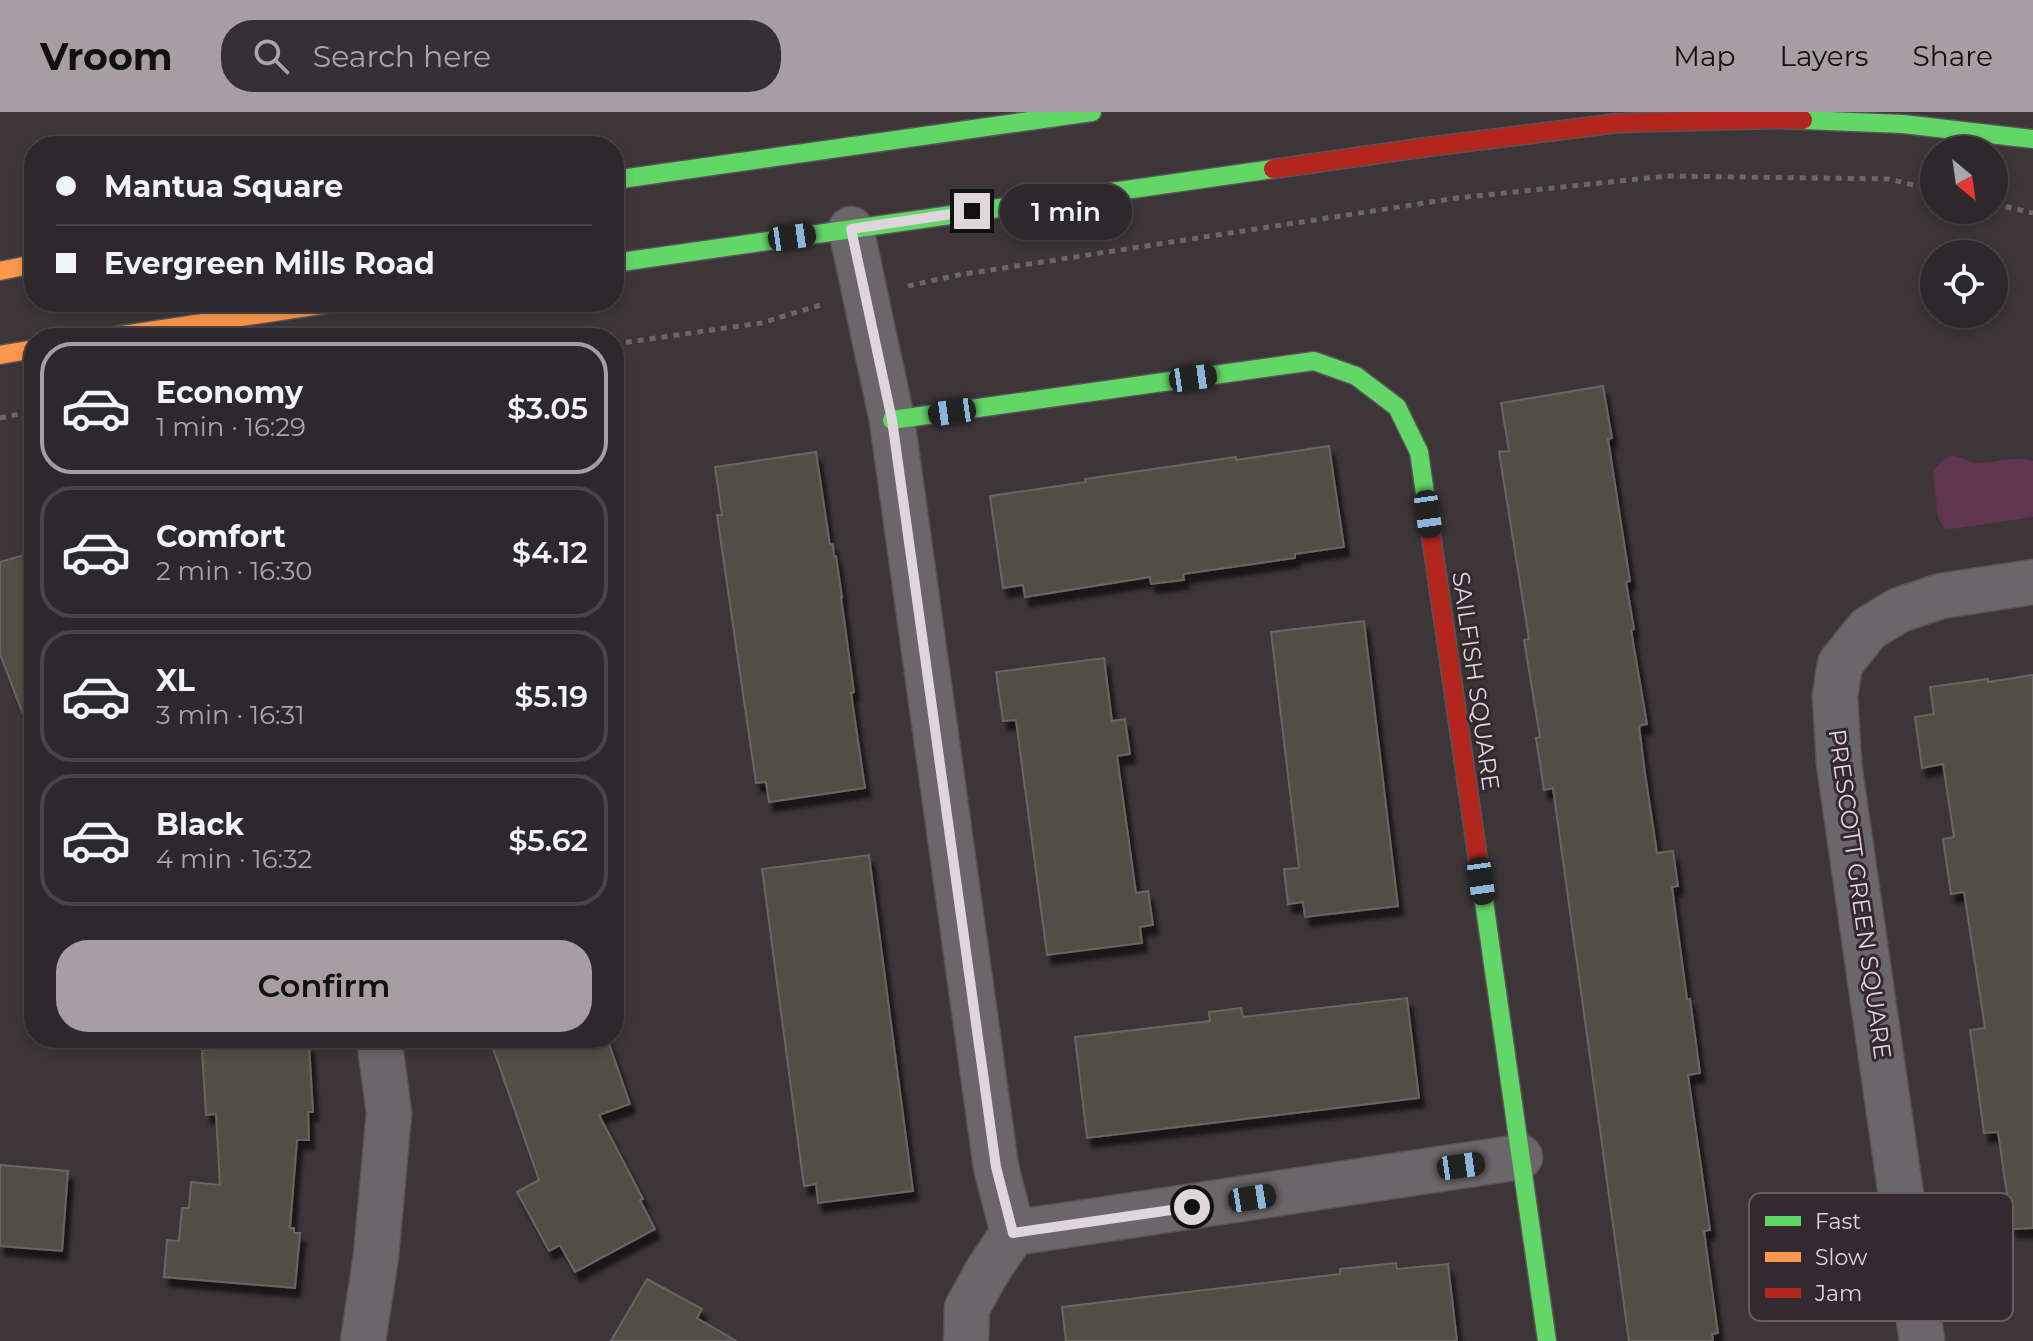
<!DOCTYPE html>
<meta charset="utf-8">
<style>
body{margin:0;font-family:Montserrat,sans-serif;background:#353033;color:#f1f3f6;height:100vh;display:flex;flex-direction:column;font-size:30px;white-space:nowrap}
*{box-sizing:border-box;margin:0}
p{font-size:26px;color:#a7a6a9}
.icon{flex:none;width:44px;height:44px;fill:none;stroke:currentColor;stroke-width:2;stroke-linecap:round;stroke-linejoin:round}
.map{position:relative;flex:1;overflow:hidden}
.side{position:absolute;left:24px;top:216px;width:600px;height:720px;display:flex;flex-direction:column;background:#2d282b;border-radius:32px;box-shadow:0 4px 12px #0003,0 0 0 2px #484447}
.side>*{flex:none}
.guide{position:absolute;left:24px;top:24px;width:600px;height:176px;border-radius:32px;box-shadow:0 4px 12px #0003,0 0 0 2px #484447;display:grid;align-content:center;height:176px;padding:0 32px;background:#2d282b}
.needle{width:52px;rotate:151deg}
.tools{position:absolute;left:1920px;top:24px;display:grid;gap:16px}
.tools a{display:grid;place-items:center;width:88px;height:88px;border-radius:50%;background:#2d282b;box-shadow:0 4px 12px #0003,0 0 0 2px #484447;font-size:40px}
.end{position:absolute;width:36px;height:36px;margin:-18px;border:10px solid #dfd6db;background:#111;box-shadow:0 0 0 4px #111}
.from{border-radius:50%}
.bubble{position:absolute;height:56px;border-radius:28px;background:#2d282b;box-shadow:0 4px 12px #0003,0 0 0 2px #484447;font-size:26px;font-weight:600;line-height:56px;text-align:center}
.car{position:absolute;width:24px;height:48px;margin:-24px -12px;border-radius:10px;box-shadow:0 0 6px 2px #0007;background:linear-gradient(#222 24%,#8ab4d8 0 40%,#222 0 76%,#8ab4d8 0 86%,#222 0)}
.guide b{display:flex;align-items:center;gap:28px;height:76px;font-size:30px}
.guide b+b{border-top:2px solid #484447}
.guide i{width:20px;height:20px;background:#f1f3f6}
ul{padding:14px 0 0;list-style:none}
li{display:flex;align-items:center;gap:24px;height:132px;margin:0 16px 12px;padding:0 16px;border:4px solid #484447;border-radius:32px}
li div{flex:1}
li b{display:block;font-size:30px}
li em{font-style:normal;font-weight:600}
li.current{border-color:#a69ea2}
li>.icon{width:72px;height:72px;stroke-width:1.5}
.primary-button{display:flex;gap:16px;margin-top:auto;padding:16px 32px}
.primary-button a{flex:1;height:92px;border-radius:32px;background:#a69ea2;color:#111;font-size:32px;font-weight:600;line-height:92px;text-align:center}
header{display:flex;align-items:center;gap:48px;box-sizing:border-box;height:112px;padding:0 40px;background:#a69ea2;color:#111}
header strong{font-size:38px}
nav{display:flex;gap:44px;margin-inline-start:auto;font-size:28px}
.search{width:560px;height:72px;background:#353033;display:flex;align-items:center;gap:20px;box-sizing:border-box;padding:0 28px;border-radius:32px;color:#a7a6a9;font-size:30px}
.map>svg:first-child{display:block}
</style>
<header>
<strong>Vroom</strong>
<div class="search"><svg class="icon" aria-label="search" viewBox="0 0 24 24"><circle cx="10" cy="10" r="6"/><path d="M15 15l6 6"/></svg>Search here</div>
<nav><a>Map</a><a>Layers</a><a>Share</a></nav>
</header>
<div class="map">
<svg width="2033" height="1229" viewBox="0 0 2033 1229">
<defs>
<filter id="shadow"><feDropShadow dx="5" dy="9" stdDeviation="2" flood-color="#0009"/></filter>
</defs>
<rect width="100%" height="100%" fill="#3c3639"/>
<path fill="#5f354f" d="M1952,343C1961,345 1970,351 1978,351C1997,351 2015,343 2033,349V405L1945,418L1938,405L1933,359L1942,349Z"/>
<g fill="#514f44" stroke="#686664" stroke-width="2" filter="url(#shadow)">
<path d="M1603,274L1612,326L1608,327L1630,469L1626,470L1634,517L1631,518L1647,612L1639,614L1645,661L1657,741L1673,739L1678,774L1672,775L1687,887H1690L1700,961L1688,963L1710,1118L1704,1119L1718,1221L1712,1222L1713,1229H1629L1553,676L1544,678L1536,626L1540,625L1524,528L1529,527L1499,340L1509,339L1501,291Z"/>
<path d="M1329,334L1344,435L1295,442V446L1183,462L1184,468L1151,472L1150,465L1025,485L1023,473L1003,476L990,384L1086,370L1085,367L1236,345V348Z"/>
<path d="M816,340L830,433L833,432L834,444H836L842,485H841L854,580L851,581L865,676L769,690L766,670L756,671L717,403H722L715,355Z"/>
<path d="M34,440V623H31L0,542V450Z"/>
<path d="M1364,509L1398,794L1305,805L1303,790L1288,792L1284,757L1299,756L1271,520Z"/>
<path d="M1104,546L1112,609L1125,607L1130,642L1117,644L1136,781L1148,779L1153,813L1140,815L1142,831L1047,843L1016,608L1003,609L996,560Z"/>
<path d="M2033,563V1116L2012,1117L1998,1020L1984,1021L1970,918L1985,916L1964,780L1951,782L1943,727L1954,725L1943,652L1922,656L1915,605L1934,602L1930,575L1988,567V570Z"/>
<path d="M869,743L913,1079L818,1091L816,1072L804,1074L762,757Z"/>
<path d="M1407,886L1419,986L1087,1026L1075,925L1210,909L1209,900L1241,896L1243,905Z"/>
<path d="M521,926H607L630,992L599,1003L643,1087L640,1088L655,1117L575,1160L560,1133L549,1139L517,1080L539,1068L493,936Z"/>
<path d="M309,932L313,1000H308L309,1028H297L290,1116H294V1121H300L295,1176L164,1165L167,1128L179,1129L182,1096H189L191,1070L220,1073L216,1002L206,1003L202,938Z"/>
<path d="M0,1053L68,1059L62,1139L0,1134Z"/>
<path d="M1396,1151L1397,1157L1448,1152L1457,1229H1066L1062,1195L1340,1162V1157Z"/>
<path d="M647,1167L702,1197L697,1206L736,1229H611Z"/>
</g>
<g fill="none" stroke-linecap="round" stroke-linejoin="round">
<defs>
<g id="street">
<path d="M851,117L892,308L996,1055L1013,1121"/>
<path d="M363,1229L376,1144L389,1001L379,926"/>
<path d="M966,1229L967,1196L988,1158L1013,1121L1520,1045"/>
<path d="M1922,1229L1839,652L1835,584L1840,552L1868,517L1899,498L1941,484L2033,470"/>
</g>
<g id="fast">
<path d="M1803,8L1903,12L2033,27"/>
<path d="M614,68L1092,0"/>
<path d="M614,151L1273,57"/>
<path d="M892,308L1314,249L1356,264L1397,295L1419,340L1429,409"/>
<path d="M1480,761L1547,1229"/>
</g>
<g id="slow">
<path d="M0,159L34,152"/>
<path d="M103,226L340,190"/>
<path d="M0,243L34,237"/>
</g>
<g id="jam">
<path d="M1273,57L1427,35L1618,11L1775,7L1803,8"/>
<path d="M1429,409L1480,761"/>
</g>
</defs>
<use href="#street" stroke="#585355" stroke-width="47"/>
<use href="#fast" stroke="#585355" stroke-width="21"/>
<use href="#slow" stroke="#585355" stroke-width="21"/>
<use href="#jam" stroke="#585355" stroke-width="21"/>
<g stroke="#6b6669" stroke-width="5" stroke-dasharray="6 6" stroke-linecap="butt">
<path d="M534,34L598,25"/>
<path d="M1994,92L2033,101"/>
<path d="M908,174L958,163L1457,86L1667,64L1889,67L1934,78"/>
<path d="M614,232L761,211L824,192"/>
<path d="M0,306L34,299"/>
</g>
<use href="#street" stroke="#6b6669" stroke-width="44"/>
<use href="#fast" stroke="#63d668" stroke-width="18"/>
<use href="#slow" stroke="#ff974d" stroke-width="18"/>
<use href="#jam" stroke="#b3261e" stroke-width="18"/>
</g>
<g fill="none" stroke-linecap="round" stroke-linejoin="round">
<path stroke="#dfd6db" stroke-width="10" d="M972,99L851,117L892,308L996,1055L1013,1121L1192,1095"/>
</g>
<g text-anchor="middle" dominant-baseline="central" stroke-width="6" stroke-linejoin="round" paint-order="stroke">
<g font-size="24" fill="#dfd6db" stroke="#352930">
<text transform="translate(1476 569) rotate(82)">SAILFISH SQUARE</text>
<text transform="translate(1860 782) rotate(82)">PRESCOTT GREEN SQUARE</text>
</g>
</g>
<rect x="1749" y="1081" width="264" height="128" rx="12" fill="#352930" stroke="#685d63" stroke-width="2"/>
<rect x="1765" y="1104" width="36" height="10" fill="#63d668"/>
<rect x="1765" y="1140" width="36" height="10" fill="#ff974d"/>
<rect x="1765" y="1176" width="36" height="10" fill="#b3261e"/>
<g font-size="22" fill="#dfd6db">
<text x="1815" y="1117">Fast</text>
<text x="1815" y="1153">Slow</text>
<text x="1815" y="1189">Jam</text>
</g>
</svg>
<div class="tools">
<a><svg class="needle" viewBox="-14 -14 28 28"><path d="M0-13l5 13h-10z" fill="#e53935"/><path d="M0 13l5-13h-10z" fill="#a7a6a9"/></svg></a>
<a><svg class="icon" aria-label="locate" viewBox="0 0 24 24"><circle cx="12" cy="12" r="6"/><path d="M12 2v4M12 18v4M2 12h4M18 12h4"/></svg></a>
</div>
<i class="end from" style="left:1192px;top:1095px"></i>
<i class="end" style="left:972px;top:99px"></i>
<div class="bubble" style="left:1000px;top:72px;width:132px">1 min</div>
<i class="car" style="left:792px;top:125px;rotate:82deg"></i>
<i class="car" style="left:1193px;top:266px;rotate:82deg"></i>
<i class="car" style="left:952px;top:300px;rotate:262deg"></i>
<i class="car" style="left:1428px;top:402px;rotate:172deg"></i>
<i class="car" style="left:1481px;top:769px;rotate:172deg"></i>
<i class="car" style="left:1461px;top:1054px;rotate:82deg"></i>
<i class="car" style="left:1252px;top:1086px;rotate:81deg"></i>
<div class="guide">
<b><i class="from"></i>Mantua Square</b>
<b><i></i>Evergreen Mills Road</b>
</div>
<section class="side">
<ul>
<li class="current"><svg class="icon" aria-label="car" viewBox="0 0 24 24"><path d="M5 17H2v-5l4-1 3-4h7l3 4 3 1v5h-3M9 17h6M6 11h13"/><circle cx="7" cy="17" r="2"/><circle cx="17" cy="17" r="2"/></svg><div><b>Economy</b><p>1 min · 16:29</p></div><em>$3.05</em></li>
<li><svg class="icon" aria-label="car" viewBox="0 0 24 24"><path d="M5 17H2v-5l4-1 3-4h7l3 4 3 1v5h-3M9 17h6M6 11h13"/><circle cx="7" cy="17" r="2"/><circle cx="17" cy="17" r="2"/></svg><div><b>Comfort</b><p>2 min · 16:30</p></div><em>$4.12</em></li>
<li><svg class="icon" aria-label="car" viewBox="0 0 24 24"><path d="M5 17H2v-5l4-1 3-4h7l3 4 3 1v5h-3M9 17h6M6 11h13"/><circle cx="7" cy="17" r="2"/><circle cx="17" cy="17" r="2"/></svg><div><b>XL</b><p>3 min · 16:31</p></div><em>$5.19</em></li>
<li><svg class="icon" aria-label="car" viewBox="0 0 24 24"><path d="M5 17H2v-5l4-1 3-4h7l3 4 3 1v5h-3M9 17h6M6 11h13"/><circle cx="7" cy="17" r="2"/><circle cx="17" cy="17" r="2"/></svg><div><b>Black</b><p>4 min · 16:32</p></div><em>$5.62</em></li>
</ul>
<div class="primary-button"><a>Confirm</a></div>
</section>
</div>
